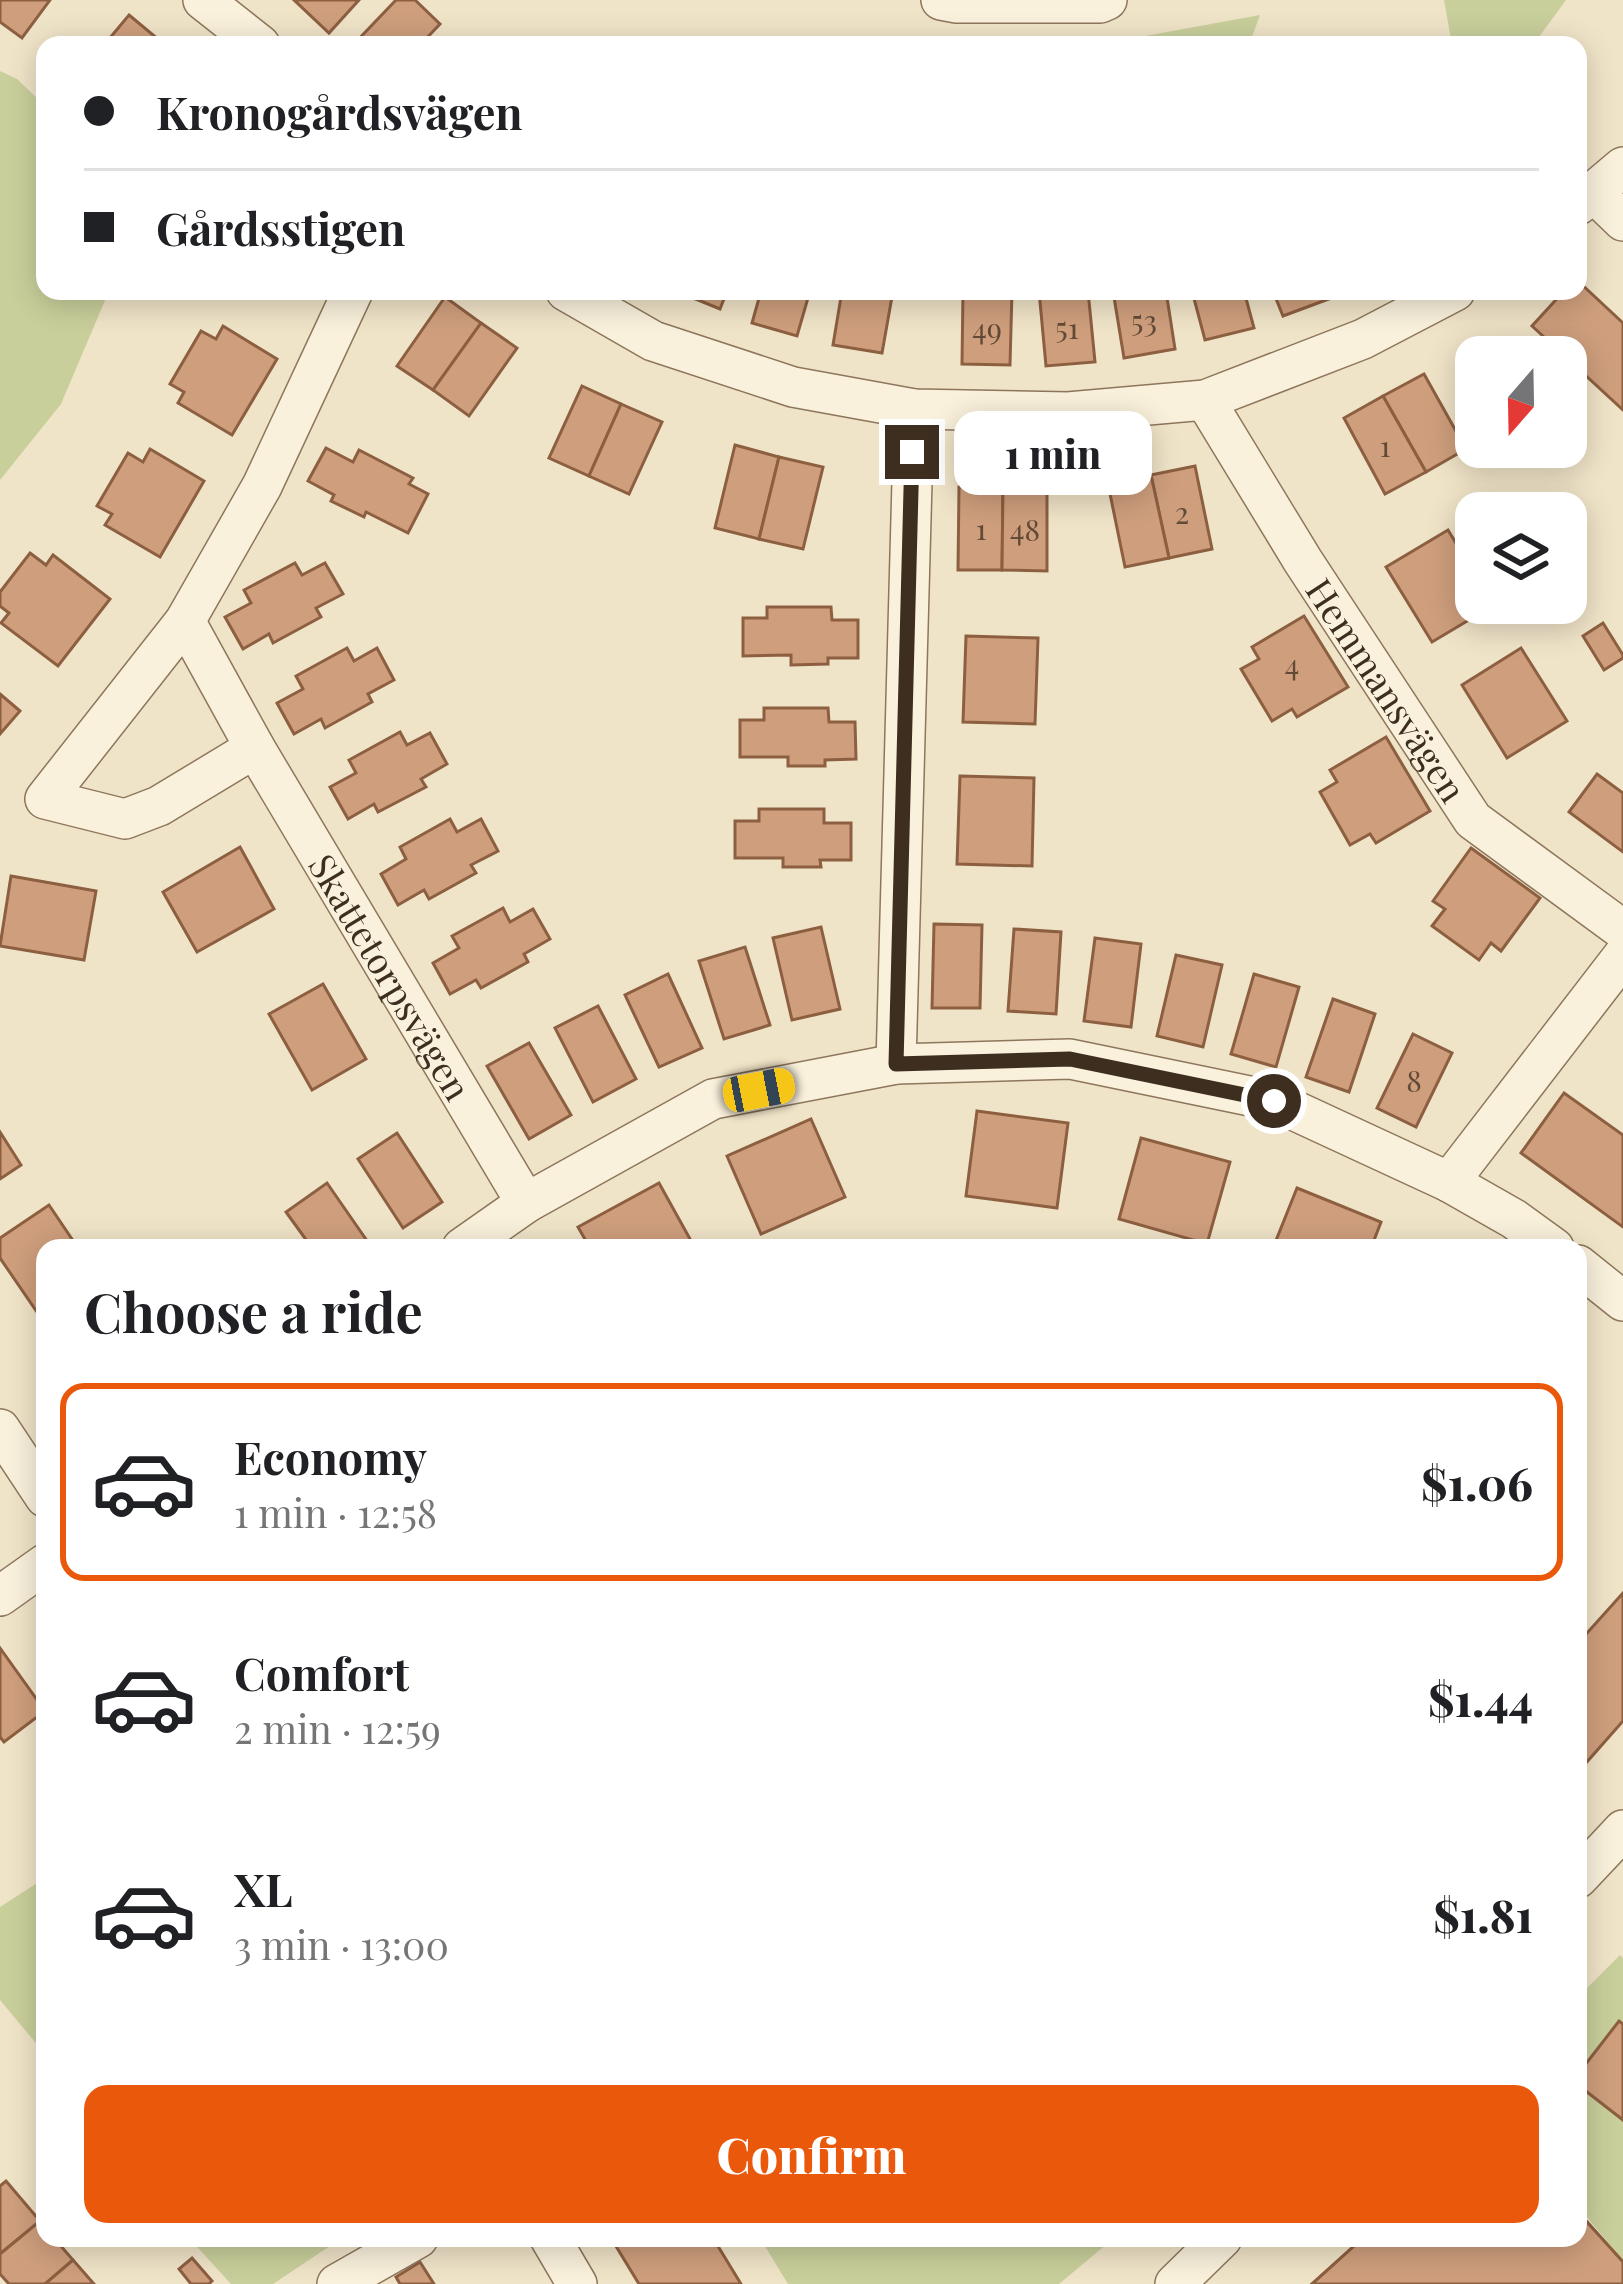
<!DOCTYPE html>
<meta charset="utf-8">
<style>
body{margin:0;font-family:"Playfair Display",serif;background:#f2f2f2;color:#202124;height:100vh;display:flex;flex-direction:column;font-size:45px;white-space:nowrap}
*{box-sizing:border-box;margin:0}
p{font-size:39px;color:#757577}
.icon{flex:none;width:66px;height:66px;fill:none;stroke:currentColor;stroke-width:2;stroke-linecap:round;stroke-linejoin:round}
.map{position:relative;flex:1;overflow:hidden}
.drawer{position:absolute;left:36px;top:1239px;width:1551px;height:1008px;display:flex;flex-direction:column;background:#fff;border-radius:24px;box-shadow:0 6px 30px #0003}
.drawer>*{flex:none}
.banner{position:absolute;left:36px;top:36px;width:1551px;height:264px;border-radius:24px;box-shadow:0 6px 30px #0003;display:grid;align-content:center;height:264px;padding:0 48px;background:#fff}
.needle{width:78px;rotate:200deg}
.tools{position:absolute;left:1455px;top:336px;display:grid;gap:24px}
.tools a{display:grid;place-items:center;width:132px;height:132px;border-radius:24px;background:#fff;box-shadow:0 6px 30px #0003;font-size:60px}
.end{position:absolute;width:54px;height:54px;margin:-27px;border:15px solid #3d2e20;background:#fff;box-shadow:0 0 0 6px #fff}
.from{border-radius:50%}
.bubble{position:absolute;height:84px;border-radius:24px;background:#fff;box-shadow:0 6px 30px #0003;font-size:39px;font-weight:800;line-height:84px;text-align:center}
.car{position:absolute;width:36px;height:72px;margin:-36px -18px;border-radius:15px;box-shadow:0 0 9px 3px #0007;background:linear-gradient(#f5c518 24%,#345 0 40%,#f5c518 0 76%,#345 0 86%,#f5c518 0)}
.banner b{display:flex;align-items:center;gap:42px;height:114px;font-size:45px}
.banner b+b{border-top:3px solid #e0e0e0}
.banner i{width:30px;height:30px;background:#202124}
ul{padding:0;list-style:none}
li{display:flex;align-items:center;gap:36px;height:198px;margin:0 24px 18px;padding:0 24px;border:6px solid transparent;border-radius:24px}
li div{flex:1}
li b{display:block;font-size:45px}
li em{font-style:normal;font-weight:800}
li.selected{border-color:#ea580c}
li>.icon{width:108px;height:108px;stroke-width:1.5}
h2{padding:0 48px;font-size:54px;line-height:144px}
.cta{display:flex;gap:24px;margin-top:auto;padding:24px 48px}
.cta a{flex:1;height:138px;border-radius:24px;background:#ea580c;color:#fff;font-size:48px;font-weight:800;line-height:138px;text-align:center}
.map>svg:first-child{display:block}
</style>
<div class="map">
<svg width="1623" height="2284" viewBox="0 0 1623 2284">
<rect width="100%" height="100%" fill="#f0e4c8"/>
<g fill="#c9cf9b">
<path d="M1444,0H1566L1533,45H1452Z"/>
<path d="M1260,15L1249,45H1096Z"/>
<path d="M0,71L17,79L45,106V291H109L61,404L0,480Z"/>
<path d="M45,1878V2054L0,2000V1907Z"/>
<path d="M1620,1955L1623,1958V2261L1578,2206V1997Z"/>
<path d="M189,2238H342L273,2284H231Z"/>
<path d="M760,2238H1114L1059,2284H788Z"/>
</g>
<g fill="#cf9f7d" stroke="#8d5f41" stroke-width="3">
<path d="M0,0H50L22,38L0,22Z"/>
<path d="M294,0H359L329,33Z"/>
<path d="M396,0H415L440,24L420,45H353Z"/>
<path d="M129,15L164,44L163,45H104Z"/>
<path d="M1578,281L1623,323V410L1532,326L1564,291H1578Z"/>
<path d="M676,291H727L720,309Z"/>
<path d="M761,291H810L797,336L752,323Z"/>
<path d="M842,291H893L882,353L833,345Z"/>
<path d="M963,291H1012L1010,365L962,364Z"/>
<path d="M1039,291H1088L1095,362L1046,366Z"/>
<path d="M1113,291H1166L1175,349L1124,358Z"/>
<path d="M1192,291H1244L1254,328L1205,340Z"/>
<path d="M1273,291H1332L1334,297L1283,316Z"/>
<path d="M445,297L481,323L433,390L397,366Z"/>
<path d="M481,323L517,348L469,416L433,390Z"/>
<path d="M223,326L277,359L232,435L178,403L184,392L170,384L201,331L216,339Z"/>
<path d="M1424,374L1466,449L1426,472L1383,396Z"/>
<path d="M582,386L621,404L589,476L549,458Z"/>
<path d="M1383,396L1426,472L1385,494L1344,418Z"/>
<path d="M621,404L662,422L629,494L589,476Z"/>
<path d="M735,445L779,457L759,539L715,528Z"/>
<path d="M326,448L353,462L359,450L413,478L409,484L428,494L408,533L366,512L364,517L331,501L334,495L308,481Z"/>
<path d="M150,449L204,481L160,557L105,525L112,514L97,506L128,453L143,462Z"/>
<path d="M779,457L823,467L803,549L759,539Z"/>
<path d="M1195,466L1212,549L1169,558L1151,475Z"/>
<path d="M1151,475L1169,558L1125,567L1108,484Z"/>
<path d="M959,487H1003L1002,570H958Z"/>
<path d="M1003,487L1047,488V571L1002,570Z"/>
<path d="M1448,530L1476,576V603L1494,605L1432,642L1386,567Z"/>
<path d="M30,553L46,565L53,555L110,599L58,666L1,623L9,613L0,606V592Z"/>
<path d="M295,563L302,575L325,563L343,594L316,608L321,617L273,643L269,634L243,649L225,617L251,603L244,590Z"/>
<path d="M767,607H831L832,620H858V658H828V664L791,665V655L743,656V618H767Z"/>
<path d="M1304,616L1348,687L1297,717L1292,709L1272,721L1241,669L1259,659L1252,647Z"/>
<path d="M1603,623L1623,655V658L1604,670L1583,636Z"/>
<path d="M966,636L1038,638L1035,724L963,722Z"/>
<path d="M347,648L354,661L377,648L394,680L368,694L372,702L325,728L321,719L294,734L277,703L303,689L296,676Z"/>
<path d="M1521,648L1567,721L1507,758L1462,685Z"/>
<path d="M0,694L20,711L0,734Z"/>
<path d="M764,708H828L829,722H855L856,759L825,760V766H788V757H740V720H764Z"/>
<path d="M400,732L407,745L430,733L447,764L421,779L426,787L378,812L374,804L348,819L330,787L356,773L349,760Z"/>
<path d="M1386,737L1430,811L1376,843L1370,834L1350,845L1320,792L1337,782L1330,770Z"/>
<path d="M1597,774L1623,793V852L1569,812Z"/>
<path d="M960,776L1034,778L1032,866L957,864Z"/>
<path d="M759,809H824V823H851V860H820L821,867H783V858H735V821H759Z"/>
<path d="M450,819L457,832L481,819L498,851L471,865L476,873L429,899L424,890L398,905L381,874L406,859L400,847Z"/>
<path d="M240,847L274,909L197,952L163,892Z"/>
<path d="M1471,848L1540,898L1501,951L1491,943L1479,960L1432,926L1445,909L1433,901Z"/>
<path d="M11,876L96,891L84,960L0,946Z"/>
<path d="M503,908L510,922L533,909L550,939L524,954L528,962L481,988L476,980L450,994L433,963L459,948L452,936Z"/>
<path d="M934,924L982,925L980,1008H932Z"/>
<path d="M821,927L840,1009L792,1020L773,938Z"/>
<path d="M1014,929L1061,932L1056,1014L1008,1011Z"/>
<path d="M1095,938L1141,944L1131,1027L1084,1021Z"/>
<path d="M745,947L770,1025L724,1039L699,961Z"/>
<path d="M1176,955L1222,965L1203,1047L1157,1036Z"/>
<path d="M668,974L702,1048L659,1067L625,995Z"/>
<path d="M1254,974L1299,987L1276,1067L1231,1054Z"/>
<path d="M323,984L366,1059L312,1090L269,1014Z"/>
<path d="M1333,999L1375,1014L1349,1092L1306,1077Z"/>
<path d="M598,1006L636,1079L593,1102L555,1028Z"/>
<path d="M1413,1034L1452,1053L1416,1127L1377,1108Z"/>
<path d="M529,1043L571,1115L529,1139L487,1066Z"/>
<path d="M1564,1093L1623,1135V1227L1521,1153Z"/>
<path d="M977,1111L1068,1123L1057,1208L966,1196Z"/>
<path d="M811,1119L845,1197L761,1234L727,1156Z"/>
<path d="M0,1132L21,1165L0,1179Z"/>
<path d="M397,1133L442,1202L403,1228L358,1159Z"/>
<path d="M1141,1138L1230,1162L1207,1244L1119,1219Z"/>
<path d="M327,1183L372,1248H312L286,1212Z"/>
<path d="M659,1183L695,1248H590L578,1227Z"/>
<path d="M1297,1188L1381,1222L1371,1248H1273Z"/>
<path d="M49,1205L78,1248H45V1311L39,1315L0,1258V1238Z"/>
<path d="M1623,1593V1721L1578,1772V1643Z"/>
<path d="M0,1648L45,1711L4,1742L0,1737Z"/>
<path d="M1619,2021L1623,2024V2120L1578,2085V2074Z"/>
<path d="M6,2181L40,2221L0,2254V2186Z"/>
<path d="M1578,2212L1623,2262V2284H1312L1363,2238H1578Z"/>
<path d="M1578,2212L1623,2262V2284H1312L1363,2238H1578Z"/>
<path d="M40,2221L45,2227V2238H54L73,2260L45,2284H9L0,2274V2254Z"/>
<path d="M611,2238H713L741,2284H639Z"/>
<path d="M192,2258L212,2281L209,2284H191L179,2269Z"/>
<path d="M73,2260L94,2284H45Z"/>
<path d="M420,2262L434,2284H400L396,2277Z"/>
</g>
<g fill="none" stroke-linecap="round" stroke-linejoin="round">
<defs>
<g id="minor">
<path d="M203,0L260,45"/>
<path d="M941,0L957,3H1100L1107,0"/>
<path d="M1594,193L1623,221"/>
<path d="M1578,205L1623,167"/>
<path d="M566,291L653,341L793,387L914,409L1068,412L1205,400L1363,339L1455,291"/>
<path id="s1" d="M1205,400L1303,561L1473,820L1623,930"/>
<path id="s2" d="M185,621L255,748L526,1203"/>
<path d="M255,748L159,806L125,819L45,799L185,621L262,486L353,291"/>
<path d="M896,1064L914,409"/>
<path d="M1449,1182L1623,956"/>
<path d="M462,1248L526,1203L713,1099L896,1064L1070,1059L1274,1101L1449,1182L1514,1219L1554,1248"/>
<path d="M1578,1265L1623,1301"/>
<path d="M0,1429L45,1497"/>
<path d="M0,1596L45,1564"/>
<path d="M1578,1878L1623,1830"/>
<path d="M550,2238L577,2284"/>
<path d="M337,2284L418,2238"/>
<path d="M1175,2284L1222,2238"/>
</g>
</defs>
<use href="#minor" stroke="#8d765c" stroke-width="42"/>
<use href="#minor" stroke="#faf1dc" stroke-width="39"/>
</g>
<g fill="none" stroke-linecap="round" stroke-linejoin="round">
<path stroke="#3d2e20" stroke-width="15" d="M912,452L896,1064L1070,1059L1274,1101"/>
</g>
<g text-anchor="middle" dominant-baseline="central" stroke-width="10" stroke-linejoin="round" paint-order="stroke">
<g font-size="30" fill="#624a37">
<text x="1144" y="320">53</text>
<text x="1067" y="327">51</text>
<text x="987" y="328">49</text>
<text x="1385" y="445">1</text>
<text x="1182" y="512">2</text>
<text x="981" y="528">1</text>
<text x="1025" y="529">48</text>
<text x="1292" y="664">4</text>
<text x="1414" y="1080">8</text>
</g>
<g font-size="36" fill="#3d2e20" stroke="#f7eed8">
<text stroke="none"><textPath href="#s1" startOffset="342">Hemmansvägen</textPath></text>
<text stroke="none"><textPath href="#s2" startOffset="411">Skattetorpsvägen</textPath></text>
</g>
</g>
</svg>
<div class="tools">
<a><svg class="needle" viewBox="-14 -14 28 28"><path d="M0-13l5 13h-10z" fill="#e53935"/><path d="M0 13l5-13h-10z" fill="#757577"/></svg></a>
<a><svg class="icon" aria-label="layers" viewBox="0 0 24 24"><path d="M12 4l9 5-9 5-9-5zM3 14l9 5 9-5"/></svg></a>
</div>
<i class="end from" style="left:1274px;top:1101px"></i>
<i class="end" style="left:912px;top:452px"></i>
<div class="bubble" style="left:954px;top:411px;width:198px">1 min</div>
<i class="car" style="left:759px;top:1090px;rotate:79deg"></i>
<div class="banner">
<b><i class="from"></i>Kronogårdsvägen</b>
<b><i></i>Gårdsstigen</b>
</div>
<section class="drawer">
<h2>Choose a ride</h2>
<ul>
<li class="selected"><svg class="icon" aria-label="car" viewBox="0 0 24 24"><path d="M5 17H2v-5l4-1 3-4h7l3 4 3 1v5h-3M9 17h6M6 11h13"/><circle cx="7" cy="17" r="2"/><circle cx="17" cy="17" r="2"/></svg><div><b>Economy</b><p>1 min · 12:58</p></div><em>$1.06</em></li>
<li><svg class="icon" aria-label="car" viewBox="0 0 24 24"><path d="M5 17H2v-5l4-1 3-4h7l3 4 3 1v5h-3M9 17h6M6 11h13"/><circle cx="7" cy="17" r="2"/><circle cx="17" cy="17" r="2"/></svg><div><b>Comfort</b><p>2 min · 12:59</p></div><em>$1.44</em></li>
<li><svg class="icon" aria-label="car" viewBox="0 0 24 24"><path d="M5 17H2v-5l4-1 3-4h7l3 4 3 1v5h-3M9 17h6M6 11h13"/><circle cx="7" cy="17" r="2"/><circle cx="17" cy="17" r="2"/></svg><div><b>XL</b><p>3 min · 13:00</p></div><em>$1.81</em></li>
</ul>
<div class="cta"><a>Confirm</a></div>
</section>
</div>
